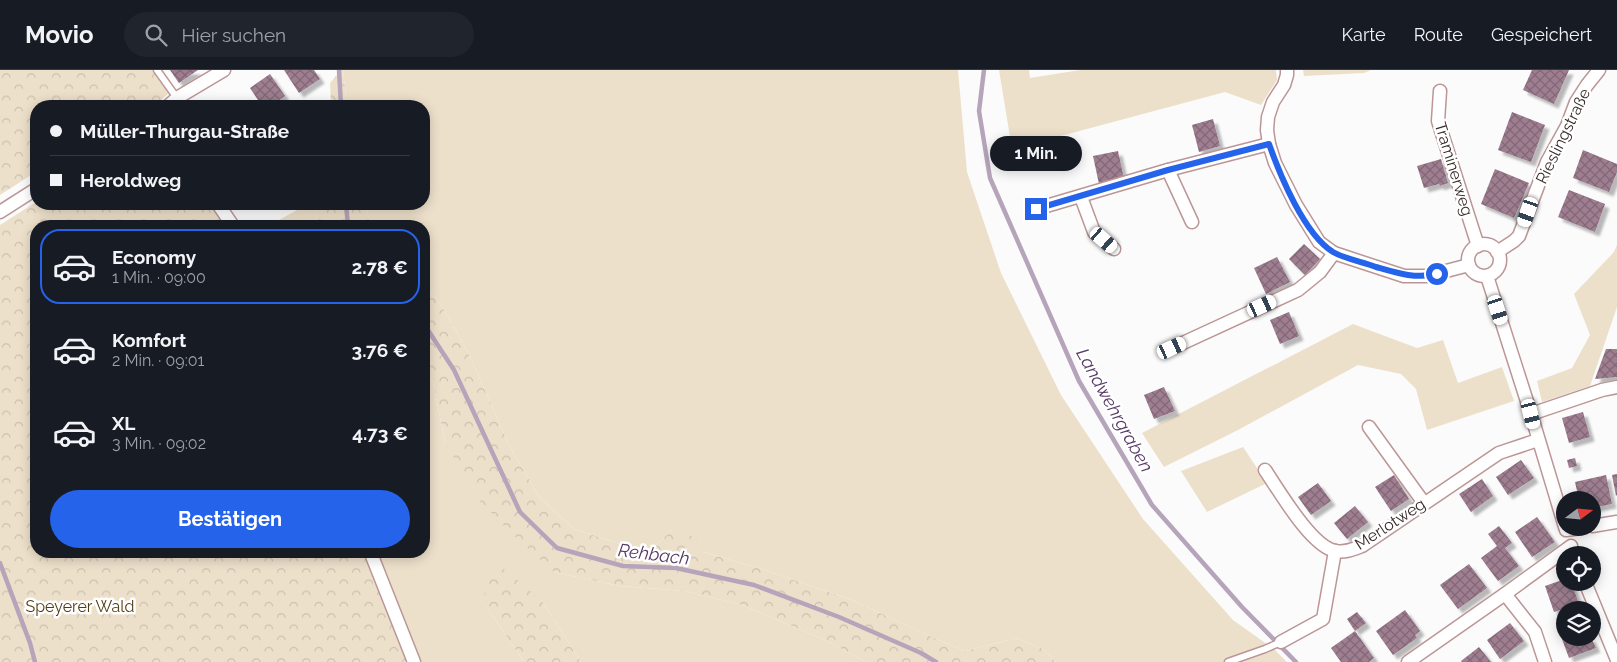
<!DOCTYPE html>
<html lang="de">
<meta charset="utf-8">
<style>
body{margin:0;font-family:Raleway,sans-serif;background:#20242c;color:#f1f3f6;height:100vh;display:flex;flex-direction:column;font-size:19px;white-space:nowrap}
*{box-sizing:border-box;margin:0}
p{font-size:16px;color:#9ea1a6}
.icon{flex:none;width:28px;height:28px;fill:none;stroke:currentColor;stroke-width:2;stroke-linecap:round;stroke-linejoin:round}
.map{position:relative;flex:1;overflow:hidden}
.panel{position:absolute;left:30px;top:150px;width:400px;height:338px;display:flex;flex-direction:column;background:#171b24;border-radius:20px;box-shadow:0 2px 12px #0003}
.panel>*{flex:none}
.hud{position:absolute;left:30px;top:30px;width:400px;height:110px;border-radius:20px;box-shadow:0 2px 12px #0003;display:grid;align-content:center;height:110px;padding:0 20px;background:#171b24}
.needle{width:32px;rotate:74deg}
.fabs{position:absolute;left:1556px;top:421px;display:grid;gap:10px}
.fabs a{display:grid;place-items:center;width:45px;height:45px;border-radius:50%;background:#171b24;box-shadow:0 2px 12px #0003;font-size:25px}
.end{position:absolute;width:22px;height:22px;margin:-11px;border:6px solid #2563eb;background:#fff;box-shadow:0 0 0 2px #fff}
.from{border-radius:50%}
.bubble{position:absolute;height:35px;border-radius:18px;background:#171b24;box-shadow:0 2px 12px #0003;font-size:16px;font-weight:700;line-height:35px;text-align:center}
.car{position:absolute;width:15px;height:30px;margin:-15px -8px;border-radius:6px;box-shadow:0 0 4px 1px #0007;background:linear-gradient(#fff 24%,#345 0 40%,#fff 0 76%,#345 0 86%,#fff 0)}
.hud b{display:flex;align-items:center;gap:18px;height:48px;font-size:19px}
.hud b+b{border-top:1px solid #363941}
.hud i{width:12px;height:12px;background:#f1f3f6}
ul{padding:9px 0 0;list-style:none}
li{display:flex;align-items:center;gap:15px;height:75px;margin:0 10px 8px;padding:0 10px;border:2px solid transparent;border-radius:20px}
li div{flex:1}
li b{display:block;font-size:19px}
li em{font-style:normal;font-weight:700}
li.active{border-color:#2563eb}
li>.icon{width:45px;height:45px;stroke-width:1.5}
.cta{display:flex;gap:10px;margin-top:auto;padding:10px 20px}
.cta a{flex:1;height:58px;border-radius:30px;background:#2563eb;color:#fff;font-size:20px;font-weight:700;line-height:58px;text-align:center}
header{display:flex;align-items:center;gap:30px;box-sizing:border-box;height:70px;padding:0 25px;background:#171b24;border-bottom:1px solid #363941}
header strong{font-size:24px}
nav{display:flex;gap:28px;margin-inline-start:auto;font-size:18px}
.search{width:350px;height:45px;background:#20242c;display:flex;align-items:center;gap:12px;box-sizing:border-box;padding:0 18px;border-radius:28px;color:#9ea1a6;font-size:19px}
.map>svg:first-child{display:block}
</style>
<header>
<strong>Movio</strong>
<div class="search"><svg class="icon" aria-label="search" viewBox="0 0 24 24"><circle cx="10" cy="10" r="6"/><path d="M15 15l6 6"/></svg>Hier suchen</div>
<nav><a>Karte</a><a>Route</a><a>Gespeichert</a></nav>
</header>
<div class="map">
<svg width="1617" height="592" viewBox="0 0 1617 592">
<defs>
<pattern id="forest-crowns" width="20" height="18" patternUnits="userSpaceOnUse" patternTransform="scale(1.25)"><rect width="20" height="18" fill="#ede0cb"/><path d="M2 6a3 3 0 1 1 6 0M12 15a3 3 0 1 1 6 0" fill="none" stroke="#ccc0ae"/></pattern>
<pattern id="building-cross-hatch" width="8" height="8" patternUnits="userSpaceOnUse" patternTransform="scale(1.25)"><rect width="8" height="8" fill="#9e7e90"/><path d="M0 0l8 8M0 8l8-8" fill="none" stroke="#826776"/></pattern>
<filter id="shadow"><feDropShadow dx="4.5" dy="4.5" stdDeviation="1" flood-color="#0004"/></filter>
</defs>
<rect width="100%" height="100%" fill="#fbfbfb"/>
<g fill="#ede0cb">
<path d="M343,0H958L967,102L1001,203L1061,325L1143,449L1233,550L1275,580L1287,592H1056L1043,579L1016,568L965,581L934,568L852,530L762,499L703,482L672,460L652,479L632,478L574,459L540,428L511,379L472,291L457,262L437,229L424,218V156H371L365,134H424V36H347Z"/>
<path d="M999,0H1029L1030,8L1080,0H1276L1277,10L1261,35L1225,22L1012,79Z"/>
<path d="M1303,0H1371L1364,3L1304,6Z"/>
<path d="M308,134H312L320,156H268Z"/>
<path d="M1617,175V237L1590,316L1542,332L1537,311L1572,298L1590,265L1574,224L1614,182Z"/>
<path d="M1353,254L1417,278L1443,270L1458,313L1502,297L1514,331L1427,360L1416,319L1401,304L1358,295L1238,360L1164,397L1142,363Z"/>
<path d="M424,298L433,312L445,372L554,502L620,516L685,521L742,535L825,570L866,592H581L542,531L486,536L524,592H408L365,481H424Z"/>
<path d="M1243,377L1267,413L1207,442L1181,401Z"/>
</g>
<g fill="url(#forest-crowns)">
<path d="M0,0H152L169,23L155,35V36H36V102L0,125Z"/>
<path d="M341,0H343L347,36H331L330,13Z"/>
<path d="M36,132V134H222L238,156H36V481H365L408,592H0V155Z"/>
<path d="M312,134H365L371,156H320Z"/>
<path d="M424,218L437,229L457,262L472,291L511,379L540,428L574,459L632,478L652,479L672,460L697,468L703,482L762,499L852,530L934,568L965,581L1016,568L1043,579L1056,592H866L825,570L742,535L685,521L620,516L554,502L509,461L475,426L445,372L433,312L424,298Z"/>
<path d="M504,499L542,531L581,592H524L486,536L483,509Z"/>
</g>
<g fill="none" stroke-linecap="round" stroke-linejoin="round">
<g stroke="#b6a4bb" stroke-width="4.5">
<path d="M339,0L341,36"/>
<path d="M984,0L979,41L990,108L1079,311L1152,435L1242,537L1296,592"/>
<path d="M346,134L348,156"/>
<path d="M424,254L454,300L520,442L557,478L623,496L676,498L754,515L839,547L921,583L936,592"/>
<path d="M0,493L30,573L35,592"/>
</g>
</g>
<g fill="url(#building-cross-hatch)" filter="url(#shadow)">
<path d="M170,0H198L179,13Z"/>
<path d="M284,0H314L320,9L299,23Z"/>
<path d="M1532,0H1569L1554,34L1523,20Z"/>
<path d="M270,4L285,26L271,36H262L250,18Z"/>
<path d="M1512,42L1545,55L1531,92L1498,80Z"/>
<path d="M1213,49L1220,76L1199,82L1192,55Z"/>
<path d="M1583,80L1617,94V102L1609,122L1573,108Z"/>
<path d="M1118,81L1124,109L1099,114L1093,86Z"/>
<path d="M1441,89L1448,113L1440,116L1439,114L1424,118L1417,96Z"/>
<path d="M1495,99L1529,113L1514,148L1481,134Z"/>
<path d="M1569,120L1605,134L1595,162L1558,147Z"/>
<path d="M1304,174L1320,189L1305,205L1289,189Z"/>
<path d="M1277,187L1290,212L1266,224L1254,198Z"/>
<path d="M1289,242L1299,266L1280,274L1270,250Z"/>
<path d="M1606,279H1617V307L1595,309Z"/>
<path d="M1164,317L1175,341L1154,349L1144,325Z"/>
<path d="M1583,342L1590,367L1569,373L1562,348Z"/>
<path d="M1575,388L1577,396L1569,398L1567,390Z"/>
<path d="M1521,390L1534,408L1508,425L1496,407Z"/>
<path d="M1617,404V425L1616,426L1612,405Z"/>
<path d="M1394,405L1409,429L1391,441L1375,417Z"/>
<path d="M1606,405L1612,434L1592,438V430H1579L1575,412Z"/>
<path d="M1482,409L1493,426L1471,442L1459,424Z"/>
<path d="M1318,413L1331,431L1311,445L1298,427Z"/>
<path d="M1355,436L1368,452L1347,469L1334,453Z"/>
<path d="M1537,447L1555,472L1532,487L1515,462Z"/>
<path d="M1499,456L1512,473L1505,478L1519,496L1498,511L1481,488L1497,476L1488,464Z"/>
<path d="M1469,494L1487,518L1458,539L1440,515Z"/>
<path d="M1565,509V512H1571L1579,534L1554,542L1545,516Z"/>
<path d="M1405,540L1420,561L1415,565L1417,568L1393,585L1376,561Z"/>
<path d="M1357,542L1366,553L1355,561L1347,549Z"/>
<path d="M1510,553L1524,571L1500,589L1487,570Z"/>
<path d="M1565,559V568H1591L1596,578L1569,588L1559,561Z"/>
<path d="M1355,561L1374,588L1369,592H1341L1331,578Z"/>
<path d="M1479,577L1491,592H1462L1461,591Z"/>
</g>
<g fill="none" stroke-linecap="round" stroke-linejoin="round">
<defs>
<g id="service">
<path d="M157,0L177,28"/>
<path d="M1228,592L1265,579L1281,572"/>
</g>
<g id="minor">
<path d="M1287,0V5L1284,15L1273,32L1268,47L1267,60L1269,74L1275,93L1296,135L1319,172L1334,183L1404,206H1427L1469,195"/>
<path d="M1440,21L1438,51L1478,176"/>
<path d="M168,36L177,28L224,0"/>
<path d="M1168,100L1192,152"/>
<path d="M1081,127L1094,162L1114,179"/>
<path d="M218,134L233,156"/>
<path d="M1036,139L1168,100L1269,74"/>
<path d="M0,142L36,119"/>
<circle cx="1484" cy="190" r="16"/>
<path d="M1497,182L1514,171L1519,166L1547,92L1567,56L1576,32L1587,15L1599,0"/>
<path d="M1487,206L1531,344L1565,457"/>
<path d="M1172,278L1298,220L1320,202L1334,183"/>
<path d="M1531,344L1602,320L1617,317"/>
<path d="M1369,357L1424,433"/>
<path d="M1265,400C1278,419 1312,478 1336,481C1345,483 1354,479 1362,476L1499,383L1538,370"/>
<path d="M1592,456L1617,452"/>
<path d="M1566,460L1581,458"/>
<path d="M370,481L414,592"/>
<path d="M1585,512L1617,590"/>
<path d="M1505,524L1535,562L1545,592"/>
<path d="M1281,572L1323,549L1335,481"/>
<path d="M1408,592L1505,524L1571,476"/>
</g>
</defs>
<use href="#service" stroke="#bc9697" stroke-width="9"/>
<use href="#minor" stroke="#bc9697" stroke-width="15"/>
<use href="#service" stroke="#fff" stroke-width="6"/>
<use href="#minor" stroke="#fff" stroke-width="12"/>
</g>
<g fill="none" stroke-linecap="round" stroke-linejoin="round">
<path stroke="#2563eb" stroke-width="6" d="M1036,139L1168,100L1269,74C1280,105 1304,164 1333,182C1345,189 1363,192 1376,197C1397,203 1415,209 1437,204"/>
</g>
<g text-anchor="middle" dominant-baseline="central" stroke-width="5" stroke-linejoin="round" paint-order="stroke">
<g font-size="16" fill="#382929" stroke="#fff">
<text transform="translate(1563 66) rotate(-64)">Rieslingstraße</text>
<text transform="translate(1454 99) rotate(73)">Traminerweg</text>
<text transform="translate(1390 454) rotate(-33)">Merlotweg</text>
</g>
<g font-size="16" fill="#523c12" stroke="#fff">
<text x="80" y="536">Speyerer Wald</text>
</g>
<g font-size="18" font-style="italic" fill="#563a66" stroke="#fff">
<text transform="translate(1115 340) rotate(61)">Landwehrgraben</text>
<text transform="translate(654 484) rotate(7)">Rehbach</text>
</g>
</g>
</svg>
<div class="fabs">
<a><svg class="needle" viewBox="-14 -14 28 28"><path d="M0-13l5 13h-10z" fill="#e53935"/><path d="M0 13l5-13h-10z" fill="#9ea1a6"/></svg></a>
<a><svg class="icon" aria-label="locate" viewBox="0 0 24 24"><circle cx="12" cy="12" r="6"/><path d="M12 2v4M12 18v4M2 12h4M18 12h4"/></svg></a>
<a><svg class="icon" aria-label="layers" viewBox="0 0 24 24"><path d="M12 4l9 5-9 5-9-5zM3 14l9 5 9-5"/></svg></a>
</div>
<i class="end from" style="left:1437px;top:204px"></i>
<i class="end" style="left:1036px;top:139px"></i>
<div class="bubble" style="left:990px;top:66px;width:92px">1 Min.</div>
<i class="car" style="left:1528px;top:142px;rotate:199deg"></i>
<i class="car" style="left:1104px;top:170px;rotate:131deg"></i>
<i class="car" style="left:1262px;top:236px;rotate:65deg"></i>
<i class="car" style="left:1498px;top:240px;rotate:162deg"></i>
<i class="car" style="left:1172px;top:278px;rotate:65deg"></i>
<i class="car" style="left:1531px;top:344px;rotate:166deg"></i>
<div class="hud">
<b><i class="from"></i>Müller-Thurgau-Straße</b>
<b><i></i>Heroldweg</b>
</div>
<section class="panel">
<ul>
<li class="active"><svg class="icon" aria-label="car" viewBox="0 0 24 24"><path d="M5 17H2v-5l4-1 3-4h7l3 4 3 1v5h-3M9 17h6M6 11h13"/><circle cx="7" cy="17" r="2"/><circle cx="17" cy="17" r="2"/></svg><div><b>Economy</b><p>1 Min. · 09:00</p></div><em>2.78 €</em></li>
<li><svg class="icon" aria-label="car" viewBox="0 0 24 24"><path d="M5 17H2v-5l4-1 3-4h7l3 4 3 1v5h-3M9 17h6M6 11h13"/><circle cx="7" cy="17" r="2"/><circle cx="17" cy="17" r="2"/></svg><div><b>Komfort</b><p>2 Min. · 09:01</p></div><em>3.76 €</em></li>
<li><svg class="icon" aria-label="car" viewBox="0 0 24 24"><path d="M5 17H2v-5l4-1 3-4h7l3 4 3 1v5h-3M9 17h6M6 11h13"/><circle cx="7" cy="17" r="2"/><circle cx="17" cy="17" r="2"/></svg><div><b>XL</b><p>3 Min. · 09:02</p></div><em>4.73 €</em></li>
</ul>
<div class="cta"><a>Bestätigen</a></div>
</section>
</div>
